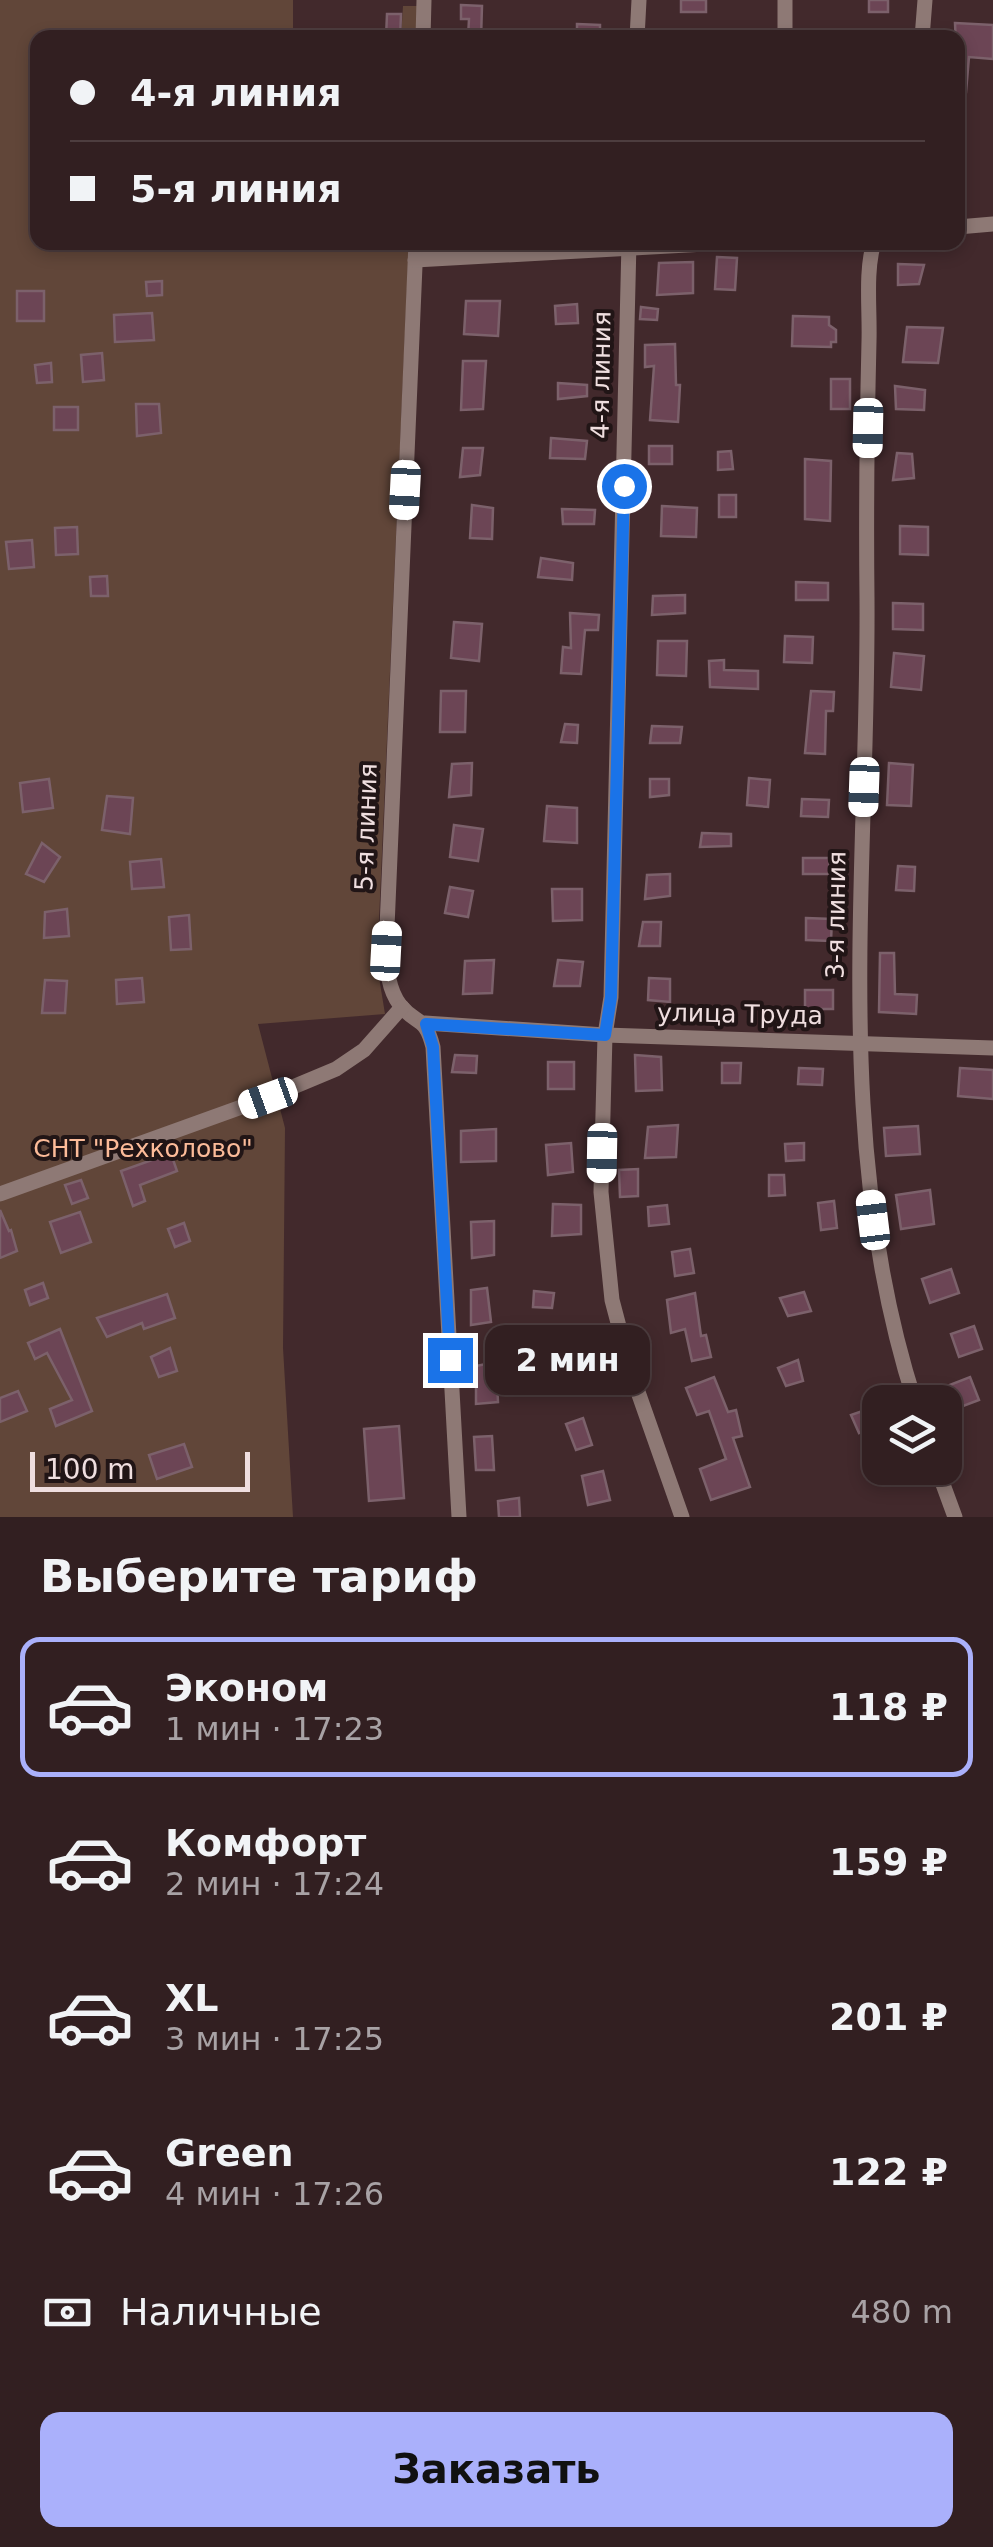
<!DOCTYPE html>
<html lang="ru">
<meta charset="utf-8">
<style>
body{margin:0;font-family:"DejaVu Sans",sans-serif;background:#3a272a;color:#f1f3f6;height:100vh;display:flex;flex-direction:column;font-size:38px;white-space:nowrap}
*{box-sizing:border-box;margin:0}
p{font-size:32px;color:#a8a2a5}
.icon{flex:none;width:55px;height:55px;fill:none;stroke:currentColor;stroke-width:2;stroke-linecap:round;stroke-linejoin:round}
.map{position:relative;height:1517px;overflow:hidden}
.side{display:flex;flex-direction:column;background:#321f21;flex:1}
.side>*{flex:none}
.guide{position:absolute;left:30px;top:30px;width:935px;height:220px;border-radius:20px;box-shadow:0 5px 15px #0003,0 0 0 2px #4d3d3f;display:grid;align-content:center;height:220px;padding:0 40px;background:#321f21}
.buttons{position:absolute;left:862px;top:1385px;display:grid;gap:20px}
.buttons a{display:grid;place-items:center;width:100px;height:100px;border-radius:20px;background:#321f21;box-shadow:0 5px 15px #0003,0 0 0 2px #4d3d3f;font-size:50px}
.scale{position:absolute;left:30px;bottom:25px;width:220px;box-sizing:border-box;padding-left:10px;border:5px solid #efdedf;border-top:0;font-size:28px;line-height:35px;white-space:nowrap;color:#efdedf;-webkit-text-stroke:8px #211516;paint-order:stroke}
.end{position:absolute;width:45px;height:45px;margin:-22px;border:12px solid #1a73e8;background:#fff;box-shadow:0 0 0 5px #fff}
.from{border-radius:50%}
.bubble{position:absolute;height:70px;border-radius:20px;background:#321f21;box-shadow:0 5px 15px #0003,0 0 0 2px #4d3d3f;font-size:32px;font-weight:700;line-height:70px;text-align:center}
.car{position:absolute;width:30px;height:60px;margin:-30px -15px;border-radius:12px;box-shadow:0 0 8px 2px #0007;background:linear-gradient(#fff 24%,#345 0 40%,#fff 0 76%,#345 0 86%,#fff 0)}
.guide b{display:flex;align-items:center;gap:35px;height:95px;font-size:38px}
.guide b+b{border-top:2px solid #4d3d3f}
.guide i{width:25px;height:25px;background:#f1f3f6}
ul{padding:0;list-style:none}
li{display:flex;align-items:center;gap:30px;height:140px;margin:0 20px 15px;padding:0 20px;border:5px solid transparent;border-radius:20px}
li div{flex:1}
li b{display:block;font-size:38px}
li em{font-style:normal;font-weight:700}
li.active{border-color:#aab0fb}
li>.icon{width:90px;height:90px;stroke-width:1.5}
h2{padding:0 40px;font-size:45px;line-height:120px}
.pay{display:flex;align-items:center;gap:25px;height:110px;padding:0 40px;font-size:38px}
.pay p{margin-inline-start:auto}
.cta{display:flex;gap:20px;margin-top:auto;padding:20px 40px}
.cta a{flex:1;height:115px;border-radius:20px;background:#aab0fb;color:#111;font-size:40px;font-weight:700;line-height:115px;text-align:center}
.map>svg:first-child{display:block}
</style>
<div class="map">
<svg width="993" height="1517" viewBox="0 0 993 1517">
<rect width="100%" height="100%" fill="#42292c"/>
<g fill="#614639">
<path d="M0,0H293V37L38,38V242L409,243L377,965L385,1014L258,1024L285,1128L283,1348L293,1517H0Z"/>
<path d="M403,6H419L417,37L401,38Z"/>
</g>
<g fill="#6c4555" stroke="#7c616b" stroke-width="2.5">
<rect x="681" y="0" width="25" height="12"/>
<rect x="869" y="0" width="19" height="12"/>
<path d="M461,5L482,6L481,38H468L469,19H461Z"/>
<path d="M387,14H401L400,38H386Z"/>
<path d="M955,23L993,25V59L969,57L966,92L958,91Z"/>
<path d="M577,24L600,25V38H577Z"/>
<path d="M717,257L737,258L735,290L715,289Z"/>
<path d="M693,262V293L657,295L659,263Z"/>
<path d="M898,264L924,265L919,284L898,285Z"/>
<path d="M162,281V295L147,296L146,282Z"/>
<rect x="17" y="291" width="27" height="30"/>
<path d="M466,301H500L498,336L464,334Z"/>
<path d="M577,304L578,323L556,324L555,306Z"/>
<path d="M641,307L658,309L657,320L640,319Z"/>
<path d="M152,313L154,340L115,342L114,315Z"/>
<path d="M793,316L829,317V325L836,330V342H831V347L792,346Z"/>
<path d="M907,327L943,328L938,363L903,362Z"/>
<path d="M675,344L676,385H680L678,422L650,420L654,366L645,367V345Z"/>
<path d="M102,353L104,380L83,382L81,355Z"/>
<path d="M463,361H486L483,409L461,410Z"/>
<path d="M51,363L52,382L37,383L35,365Z"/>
<rect x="831" y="379" width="19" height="30"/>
<path d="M558,383L587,385V396L558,399Z"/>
<path d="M895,386L925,390L924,410L896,409Z"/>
<path d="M136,404H159L161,433L137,436Z"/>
<rect x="54" y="407" width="24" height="23"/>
<path d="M551,438L587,441L585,459L550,458Z"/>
<rect x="649" y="446" width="23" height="18"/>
<path d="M463,448H483L480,475L460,477Z"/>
<path d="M731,451L733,469L718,470V452Z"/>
<path d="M897,453L912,454L914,478L893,480Z"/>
<path d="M805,459L831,461L830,521L805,519Z"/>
<rect x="719" y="495" width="17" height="22"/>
<path d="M472,505L493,508L492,539L470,538Z"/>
<path d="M662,506L697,508L696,537L661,536Z"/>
<path d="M562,509L595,510L594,524H563Z"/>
<path d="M900,526L928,527V555L900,554Z"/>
<path d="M77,527L78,554L56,555L55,528Z"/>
<path d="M32,540L34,567L9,569L6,542Z"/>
<path d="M541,558L573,563L572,580L538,577Z"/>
<path d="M107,576L108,596H91L90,577Z"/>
<path d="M796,582L828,583V600H796Z"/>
<path d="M685,595V613L652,615L653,596Z"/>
<path d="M893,603L923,604V630L893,629Z"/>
<path d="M570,613L599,615L598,630H585L581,674L561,673L563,647L571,648Z"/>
<path d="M454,622L482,624L479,661L451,658Z"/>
<path d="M785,636L813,637L812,663L784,662Z"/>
<path d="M658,641H687L686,676L657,675Z"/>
<path d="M894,653L924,656L921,690L891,687Z"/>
<path d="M724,660V670L758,671V689L710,687L709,661Z"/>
<path d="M441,691H466L465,732H440Z"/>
<path d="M811,691L834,692L833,711H826L825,754L805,753Z"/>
<path d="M565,724L578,725L577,743L561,742Z"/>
<path d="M652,726L682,727L680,743H650Z"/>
<path d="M472,763L471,795L449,797L452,764Z"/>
<path d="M889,763L913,765L911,806L887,805Z"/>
<path d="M749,778L770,780L768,807L747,805Z"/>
<path d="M49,779L53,808L23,812L20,783Z"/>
<path d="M650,779H669V795L650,797Z"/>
<path d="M107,796L133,798L130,834L102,830Z"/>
<path d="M802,799L829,800L828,817L801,816Z"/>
<path d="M547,806L577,808V843L544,841Z"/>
<path d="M454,825L483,829L478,861L450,857Z"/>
<path d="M702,833L731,834V846L700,847Z"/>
<path d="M42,843L60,857L44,882L26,874Z"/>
<path d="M803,858H830L829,874H803Z"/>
<path d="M161,859L164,887L132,889L130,862Z"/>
<path d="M898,866L915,867L914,891L896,890Z"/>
<path d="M670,874V896L645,899L647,875Z"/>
<path d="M450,887L473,891L468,917L445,913Z"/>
<path d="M552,889H582V920L553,921Z"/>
<path d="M67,909L69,936L44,938L45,912Z"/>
<path d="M189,915L191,949L171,950L169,917Z"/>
<path d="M806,918L832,919L831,941L806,940Z"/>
<path d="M643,922H661L660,946H639Z"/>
<path d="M880,953H894L895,994L917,995L916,1014L879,1012Z"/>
<path d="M494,960L492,993L463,994L465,961Z"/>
<path d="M558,960L583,962L580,986H554Z"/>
<path d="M142,978L144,1002L117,1004L116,980Z"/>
<path d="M649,978L670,979V1002L648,1000Z"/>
<path d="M45,980L67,981L65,1013H42Z"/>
<rect x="805" y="990" width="28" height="19"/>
<path d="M455,1055L477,1056L476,1073L452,1072Z"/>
<path d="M635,1055L661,1057L662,1090L636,1091Z"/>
<rect x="548" y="1062" width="26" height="27"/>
<path d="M722,1063H741L740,1083H722Z"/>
<path d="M799,1068L823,1069L822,1085L798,1084Z"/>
<path d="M960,1068L993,1070V1099L958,1096Z"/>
<path d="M678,1125L676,1157L645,1158L648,1127Z"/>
<path d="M918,1126L920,1154L886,1156L884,1128Z"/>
<path d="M496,1129V1161L461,1162V1131Z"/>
<path d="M571,1143L573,1172L548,1175L546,1145Z"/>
<path d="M804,1143V1160L786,1161L785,1144Z"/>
<path d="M169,1148L177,1171L140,1185L145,1201L133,1206L121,1171L152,1160L150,1155Z"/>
<path d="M638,1169V1196L620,1197L619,1170Z"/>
<path d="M769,1175H784L785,1195L769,1196Z"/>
<path d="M81,1180L88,1198L72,1204L65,1185Z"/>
<path d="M930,1190L934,1224L901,1229L896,1195Z"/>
<path d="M834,1201L837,1228L821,1230L818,1203Z"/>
<path d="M553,1204L581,1205V1234L552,1236Z"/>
<path d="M667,1205L669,1224L649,1226L648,1207Z"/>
<path d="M0,1210L9,1231L11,1230L17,1251L0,1258Z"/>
<path d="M80,1212L91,1242L61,1253L50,1222Z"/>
<path d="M494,1221V1255L472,1258L471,1222Z"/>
<path d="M184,1223L190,1241L175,1247L168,1229Z"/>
<path d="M690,1249L694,1273L675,1276L672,1252Z"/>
<path d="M951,1269L959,1293L930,1303L922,1279Z"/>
<path d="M43,1283L48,1298L30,1305L25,1290Z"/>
<path d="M487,1288L491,1322L471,1325V1290Z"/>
<path d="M534,1291L554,1293L552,1308L533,1307Z"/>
<path d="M804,1292L811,1311L788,1316L780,1298Z"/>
<path d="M695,1293L701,1336L706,1335L711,1357L692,1361L685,1329L671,1333L667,1300Z"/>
<path d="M167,1294L175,1318L144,1329L142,1323L107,1337L97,1318Z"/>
<path d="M974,1326L982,1349L959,1357L951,1334Z"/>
<path d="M60,1329L92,1411L56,1426L50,1409L72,1400L47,1353L35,1359L28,1343Z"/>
<path d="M170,1348L177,1371L159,1377L151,1357Z"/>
<path d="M596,1353L600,1374L592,1376L594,1387L570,1392L568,1383L560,1385L556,1361Z"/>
<path d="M798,1360L803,1381L786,1386L778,1368Z"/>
<path d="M496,1362L498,1402L476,1404V1366Z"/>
<path d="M714,1377L728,1412L736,1410L742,1436L733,1438L750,1487L711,1500L700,1469L726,1459L709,1411L697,1415L686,1388Z"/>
<path d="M970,1377L979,1400L950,1411L942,1388Z"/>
<path d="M18,1391L27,1411L0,1422V1398Z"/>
<path d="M877,1406L880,1423L859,1433L851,1415Z"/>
<path d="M583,1418L592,1445L576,1450L566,1424Z"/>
<path d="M399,1426L404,1498L369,1501L364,1429Z"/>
<path d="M492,1436L494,1470H476L474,1437Z"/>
<path d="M184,1444L192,1467L157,1479L149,1455Z"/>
<path d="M872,1468H909L877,1481Z"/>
<path d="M603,1471L610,1500L588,1505L582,1476Z"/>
<path d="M519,1498L520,1517H499L498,1501Z"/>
</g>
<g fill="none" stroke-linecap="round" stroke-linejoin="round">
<g stroke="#8e7975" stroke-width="15">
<path d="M423,38L424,0"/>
<path d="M637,38L639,0"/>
<path d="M785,38V0"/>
<path d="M922,38L925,0"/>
<path d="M958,227L993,224"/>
<path d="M416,242L386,951C387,969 388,989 400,1005C417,1026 425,1015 433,1047L459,1517"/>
<path d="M629,242L611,997L605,1035L601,1192L612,1300L631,1372L682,1517"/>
<path d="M874,242C865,272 870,310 869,341C867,426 866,512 867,598C869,870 830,1139 915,1402"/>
<path d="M415,260L742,242"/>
<path d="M425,1023L605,1035L993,1048"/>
<path d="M0,1194L269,1097L336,1069L364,1050L402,1007"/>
<path d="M937,1468L955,1517"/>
</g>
</g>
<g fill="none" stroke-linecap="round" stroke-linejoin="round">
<path stroke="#1a73e8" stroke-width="12" d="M450,1360L433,1047L426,1024L605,1035L611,997L624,486"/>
</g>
<g text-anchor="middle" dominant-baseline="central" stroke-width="8" stroke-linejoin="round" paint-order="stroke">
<g font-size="25" fill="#efdedf" stroke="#211516">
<text transform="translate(601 375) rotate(-89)">4-я линия</text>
<text transform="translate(366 827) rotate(-88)">5-я линия</text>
<text transform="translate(836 915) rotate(-89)">3-я линия</text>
<text transform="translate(740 1014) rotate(1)">улица Труда</text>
</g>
<g font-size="25" fill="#fcbb99" stroke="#211516">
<text x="143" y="1148">СНТ "Рехколово"</text>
</g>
</g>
</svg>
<div class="buttons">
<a><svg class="icon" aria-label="layers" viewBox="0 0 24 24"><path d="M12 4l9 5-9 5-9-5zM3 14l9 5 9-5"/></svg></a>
</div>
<div class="scale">100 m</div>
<i class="end from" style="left:624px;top:486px"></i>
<i class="end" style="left:450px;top:1360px"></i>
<div class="bubble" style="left:485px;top:1325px;width:165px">2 мин</div>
<i class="car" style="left:868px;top:428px;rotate:181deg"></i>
<i class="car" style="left:405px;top:490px;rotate:183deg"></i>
<i class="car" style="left:864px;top:787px;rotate:182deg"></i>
<i class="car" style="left:386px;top:951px;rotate:3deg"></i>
<i class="car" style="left:268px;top:1098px;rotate:250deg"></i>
<i class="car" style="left:602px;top:1153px;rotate:181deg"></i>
<i class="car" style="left:873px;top:1220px;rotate:353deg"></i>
<div class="guide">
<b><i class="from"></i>4-я линия</b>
<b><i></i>5-я линия</b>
</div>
</div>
<section class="side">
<h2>Выберите тариф</h2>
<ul>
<li class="active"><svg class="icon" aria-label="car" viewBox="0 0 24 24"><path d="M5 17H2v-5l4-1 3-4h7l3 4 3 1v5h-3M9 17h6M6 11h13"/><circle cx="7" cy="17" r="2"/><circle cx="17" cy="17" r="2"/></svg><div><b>Эконом</b><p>1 мин · 17:23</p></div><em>118 ₽</em></li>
<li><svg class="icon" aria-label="car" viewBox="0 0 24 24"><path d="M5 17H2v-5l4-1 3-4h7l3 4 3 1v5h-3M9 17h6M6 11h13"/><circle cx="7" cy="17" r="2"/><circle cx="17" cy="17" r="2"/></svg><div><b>Комфорт</b><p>2 мин · 17:24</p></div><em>159 ₽</em></li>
<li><svg class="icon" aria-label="car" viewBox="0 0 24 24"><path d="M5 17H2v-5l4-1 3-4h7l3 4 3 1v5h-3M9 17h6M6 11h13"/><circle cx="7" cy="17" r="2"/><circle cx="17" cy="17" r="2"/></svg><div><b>XL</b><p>3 мин · 17:25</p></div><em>201 ₽</em></li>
<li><svg class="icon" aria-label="car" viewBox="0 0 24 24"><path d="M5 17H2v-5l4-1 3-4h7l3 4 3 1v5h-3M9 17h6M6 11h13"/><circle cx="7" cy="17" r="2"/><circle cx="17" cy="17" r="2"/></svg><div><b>Green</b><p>4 мин · 17:26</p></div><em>122 ₽</em></li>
</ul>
<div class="pay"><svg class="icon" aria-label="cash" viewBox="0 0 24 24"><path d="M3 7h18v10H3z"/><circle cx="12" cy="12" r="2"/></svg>Наличные<p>480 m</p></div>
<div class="cta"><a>Заказать</a></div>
</section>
